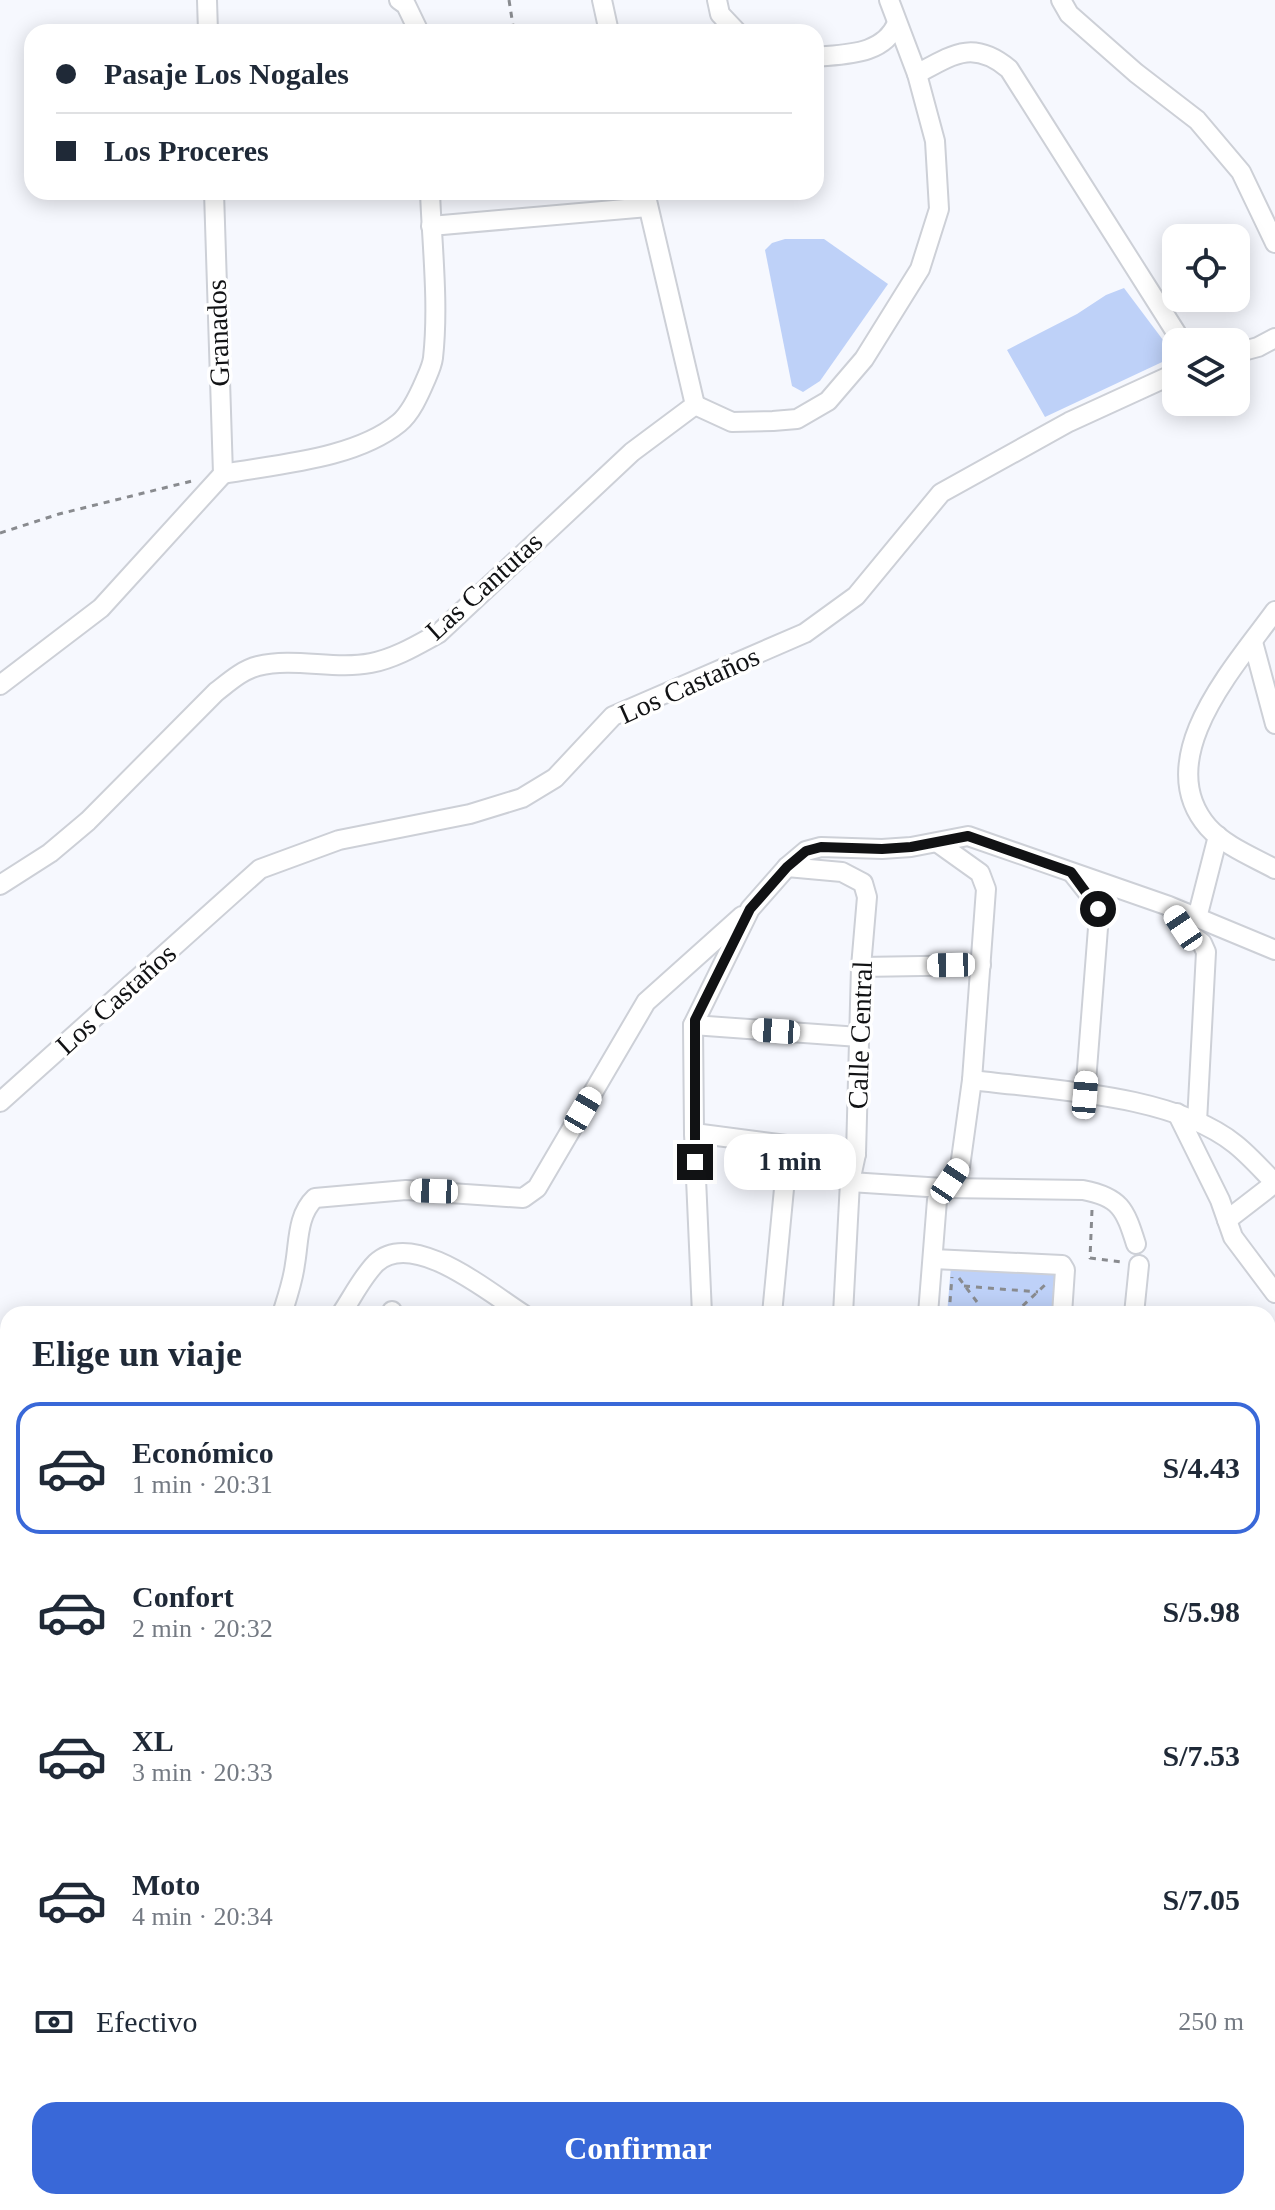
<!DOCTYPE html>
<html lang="es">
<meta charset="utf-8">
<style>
body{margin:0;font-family:Georgia,serif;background:#f2f2f3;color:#1f2937;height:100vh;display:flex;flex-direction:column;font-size:30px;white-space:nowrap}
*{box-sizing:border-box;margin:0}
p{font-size:26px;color:#747a83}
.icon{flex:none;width:44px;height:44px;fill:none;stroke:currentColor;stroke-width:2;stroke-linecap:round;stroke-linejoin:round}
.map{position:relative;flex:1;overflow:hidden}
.panel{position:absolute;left:0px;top:1306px;width:1276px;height:904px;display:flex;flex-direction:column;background:#fff;border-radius:24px 24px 0 0;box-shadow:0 4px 20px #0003}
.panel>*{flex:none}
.banner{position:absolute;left:24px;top:24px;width:800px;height:176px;border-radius:24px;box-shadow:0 4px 20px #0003;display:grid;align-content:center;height:176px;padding:0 32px;background:#fff}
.controls{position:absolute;left:1162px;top:224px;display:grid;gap:16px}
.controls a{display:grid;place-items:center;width:88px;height:88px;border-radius:16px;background:#fff;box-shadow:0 4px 20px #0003;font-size:40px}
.end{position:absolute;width:36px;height:36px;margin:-18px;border:10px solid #111214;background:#fff;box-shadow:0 0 0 4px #fff}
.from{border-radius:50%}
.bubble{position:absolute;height:56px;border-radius:24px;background:#fff;box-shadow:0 4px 20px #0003;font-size:26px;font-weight:800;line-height:56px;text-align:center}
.car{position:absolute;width:24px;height:48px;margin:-24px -12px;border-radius:10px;box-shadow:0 0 6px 2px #0007;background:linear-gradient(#fff 24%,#345 0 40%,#fff 0 76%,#345 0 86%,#fff 0)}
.banner b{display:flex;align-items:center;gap:28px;height:76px;font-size:30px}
.banner b+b{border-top:2px solid #e0e1e3}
.banner i{width:20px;height:20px;background:#1f2937}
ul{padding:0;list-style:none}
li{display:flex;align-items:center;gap:24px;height:132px;margin:0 16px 12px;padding:0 16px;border:4px solid transparent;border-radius:24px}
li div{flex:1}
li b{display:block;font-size:30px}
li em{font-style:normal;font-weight:800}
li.current{border-color:#3968d8}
li>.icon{width:72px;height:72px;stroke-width:1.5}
h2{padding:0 32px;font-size:36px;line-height:96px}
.pay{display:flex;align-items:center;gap:20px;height:88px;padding:0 32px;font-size:30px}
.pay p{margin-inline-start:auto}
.action{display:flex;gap:16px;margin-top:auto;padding:16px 32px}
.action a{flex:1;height:92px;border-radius:24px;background:#3968d8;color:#fff;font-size:32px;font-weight:800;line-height:92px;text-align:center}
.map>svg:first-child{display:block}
</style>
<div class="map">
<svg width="1275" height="2210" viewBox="0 0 1275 2210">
<rect width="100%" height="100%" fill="#f6f8fe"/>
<g fill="#bed1f8">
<path d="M785,239H824L888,284L820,381L803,392L792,386L765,250L772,243Z"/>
<path d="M1124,288L1175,356L1045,417L1007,350L1077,314L1106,295Z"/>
<path d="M951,1266L1059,1273L1056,1314H947Z"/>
<path d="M1268,1493H1275L1272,1597H1268Z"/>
<path d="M645,2202H690L806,2210H642Z"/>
</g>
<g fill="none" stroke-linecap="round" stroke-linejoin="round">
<defs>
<g id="minor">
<path d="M207,0L208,32"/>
<path d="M399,0L406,5L419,32"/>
<path d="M602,0L609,32"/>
<path d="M717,0L720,14L737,32"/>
<path d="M1061,0L1069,14L1136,73L1197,120L1241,172L1275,243"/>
<path d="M816,57C846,54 884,55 897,23"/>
<path d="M917,74C952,55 973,39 1009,69L1182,342"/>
<path d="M214,192L223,474"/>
<path d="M645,192L695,405"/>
<path d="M431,226L648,207"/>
<path d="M1236,353L1258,347L1275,338"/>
<path d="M695,405L732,422L773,421L797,419L828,401L864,359L920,269L939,209L935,141L917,74L889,0"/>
<path d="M223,474C278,464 355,459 399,423C411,413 419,395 425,381C428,374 432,366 433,358C439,304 432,246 430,192"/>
<path d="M1275,611C1236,665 1149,759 1208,827C1225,846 1253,857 1275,869"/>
<path d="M1253,642L1275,724"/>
<path d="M0,685L101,608L223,474"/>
<path d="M787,867L842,872L863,883L867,897L861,967L856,1154L850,1182L843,1314"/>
<path d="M1073,874L1092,898L1099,915L1085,1095"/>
<path d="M0,885L50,853L88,821L216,692C229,682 242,670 258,666C294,657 334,670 371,663C396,658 417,645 439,633L632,452L695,405"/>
<path d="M1170,907L1185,930L1202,943L1206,952L1197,1122"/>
<path d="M1197,918L1218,836"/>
<path d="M861,967L981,965"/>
<path d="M693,1025L859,1037"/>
<path d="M972,1080C1049,1090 1173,1094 1235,1144C1249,1155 1262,1170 1275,1183L1227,1220"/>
<path d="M0,1102L260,869L339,840L470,814L522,798L555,778L613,716L805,633L856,596L941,493L1069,422L1176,373"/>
<path d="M1177,1113L1220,1200L1233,1237L1275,1293"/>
<path d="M694,1133L856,1154"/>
<path d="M850,1182L943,1188L1083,1190C1120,1197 1125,1209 1136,1244"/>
<path d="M933,1259L1062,1265L1065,1270L1062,1314"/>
<path d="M392,1311V1314"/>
<path d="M282,1314C287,1298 293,1281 295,1264C299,1242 297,1215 315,1198L406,1190L523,1198L537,1188L646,1002L742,916"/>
<path d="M341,1314C352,1298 362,1277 376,1263C413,1228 491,1294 523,1314"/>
<path d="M702,1314L694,1133L693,1025L750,909L787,867L806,851L821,847L882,849L911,847L968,836L1169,906L1275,950"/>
<path d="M772,1314L788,1147"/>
<path d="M928,1314L937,1200L943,1188L960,1167L972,1080L986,889L980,873L938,843"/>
<path d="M1134,1314L1139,1265"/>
<path d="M1268,1450L1275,1451"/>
<path d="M1268,1614H1275"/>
<path d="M1268,1703H1275"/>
<path d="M0,1713L8,1721"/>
<path d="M0,1796L8,1797"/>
<path d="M1268,1914L1275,1897"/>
<path d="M0,1935H8"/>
<path d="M1268,1961L1275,1963"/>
<path d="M0,2004L8,2005"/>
<path d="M0,2019L8,2022"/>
<path d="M0,2163L8,2176"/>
<path d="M1268,2175L1275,2177"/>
<path d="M24,2202L29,2210"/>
<path d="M261,2202L266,2210"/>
<path d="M614,2202L619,2210"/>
<path d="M877,2202L917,2205"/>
<path d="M1006,2202L1009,2210"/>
<path d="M1179,2202L1201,2210"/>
<path d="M69,2210L82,2202"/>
<path d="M467,2210L470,2202"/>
<path d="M567,2210V2202"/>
</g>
</defs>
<use href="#minor" stroke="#cdd0d7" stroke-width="22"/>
<g stroke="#898b8f" stroke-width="3" stroke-dasharray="6 6" stroke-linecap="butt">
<path d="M509,0L514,32"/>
<path d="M0,533L59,514L192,481"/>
<path d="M1092,1210L1090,1258L1122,1262"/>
<path d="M959,1278L986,1314"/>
<path d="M964,1286L1038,1292"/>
<path d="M949,1314L952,1277"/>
<path d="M1014,1314L1046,1284"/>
<path d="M1268,1783L1275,1784"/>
<path d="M0,1858H8"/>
<path d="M0,2105L8,2099"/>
<path d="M1024,2203L1108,2210"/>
</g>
<use href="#minor" stroke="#fff" stroke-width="18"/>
</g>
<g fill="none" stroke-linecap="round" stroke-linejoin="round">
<path stroke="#111214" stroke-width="10" d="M695,1162V1020L750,909L787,867L806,851L821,847L882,849L911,847L968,836L1071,872L1098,909"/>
</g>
<g text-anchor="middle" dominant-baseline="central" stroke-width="7" stroke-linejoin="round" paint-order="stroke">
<g font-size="28" fill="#111214" stroke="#fff">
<text transform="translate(218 333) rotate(-92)">Granados</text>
<text transform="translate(484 586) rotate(-42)">Las Cantutas</text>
<text transform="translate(689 685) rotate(-24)">Los Castaños</text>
<text transform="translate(116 999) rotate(-42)">Los Castaños</text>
<text transform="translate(860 1035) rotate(-88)">Calle Central</text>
</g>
</g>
</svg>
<div class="controls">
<a><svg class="icon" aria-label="locate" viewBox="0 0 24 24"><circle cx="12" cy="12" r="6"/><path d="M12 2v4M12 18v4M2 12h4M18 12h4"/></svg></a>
<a><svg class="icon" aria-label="layers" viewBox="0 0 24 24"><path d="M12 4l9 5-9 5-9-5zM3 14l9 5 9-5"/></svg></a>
</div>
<i class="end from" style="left:1098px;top:909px"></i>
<i class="end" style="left:695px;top:1162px"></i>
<div class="bubble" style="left:724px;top:1134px;width:132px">1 min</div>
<i class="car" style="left:1183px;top:928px;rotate:326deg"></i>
<i class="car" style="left:951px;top:965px;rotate:269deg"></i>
<i class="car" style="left:776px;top:1031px;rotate:274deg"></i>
<i class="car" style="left:1085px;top:1095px;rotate:5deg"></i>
<i class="car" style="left:583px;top:1110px;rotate:30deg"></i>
<i class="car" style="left:950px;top:1181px;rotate:34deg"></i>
<i class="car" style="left:434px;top:1191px;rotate:272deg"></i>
<div class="banner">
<b><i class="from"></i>Pasaje Los Nogales</b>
<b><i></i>Los Proceres</b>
</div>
<section class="panel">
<h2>Elige un viaje</h2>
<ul>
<li class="current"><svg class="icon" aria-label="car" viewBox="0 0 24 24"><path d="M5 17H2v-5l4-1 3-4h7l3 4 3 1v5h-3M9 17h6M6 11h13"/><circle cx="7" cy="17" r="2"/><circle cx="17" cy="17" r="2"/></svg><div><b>Económico</b><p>1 min · 20:31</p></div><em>S/4.43</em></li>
<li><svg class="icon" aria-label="car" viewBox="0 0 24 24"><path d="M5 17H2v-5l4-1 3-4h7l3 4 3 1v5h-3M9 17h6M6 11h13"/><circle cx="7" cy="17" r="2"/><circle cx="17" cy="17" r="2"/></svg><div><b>Confort</b><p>2 min · 20:32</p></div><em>S/5.98</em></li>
<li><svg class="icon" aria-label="car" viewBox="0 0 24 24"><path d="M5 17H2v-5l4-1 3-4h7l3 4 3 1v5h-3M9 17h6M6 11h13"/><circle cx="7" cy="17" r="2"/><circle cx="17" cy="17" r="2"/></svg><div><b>XL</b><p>3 min · 20:33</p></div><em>S/7.53</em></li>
<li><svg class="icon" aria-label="car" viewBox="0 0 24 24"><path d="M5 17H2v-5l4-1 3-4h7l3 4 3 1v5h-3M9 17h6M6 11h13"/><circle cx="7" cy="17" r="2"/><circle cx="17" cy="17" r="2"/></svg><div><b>Moto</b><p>4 min · 20:34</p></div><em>S/7.05</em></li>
</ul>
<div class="pay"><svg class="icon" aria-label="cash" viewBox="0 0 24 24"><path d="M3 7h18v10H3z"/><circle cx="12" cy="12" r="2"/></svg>Efectivo<p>250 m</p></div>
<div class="action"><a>Confirmar</a></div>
</section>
</div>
